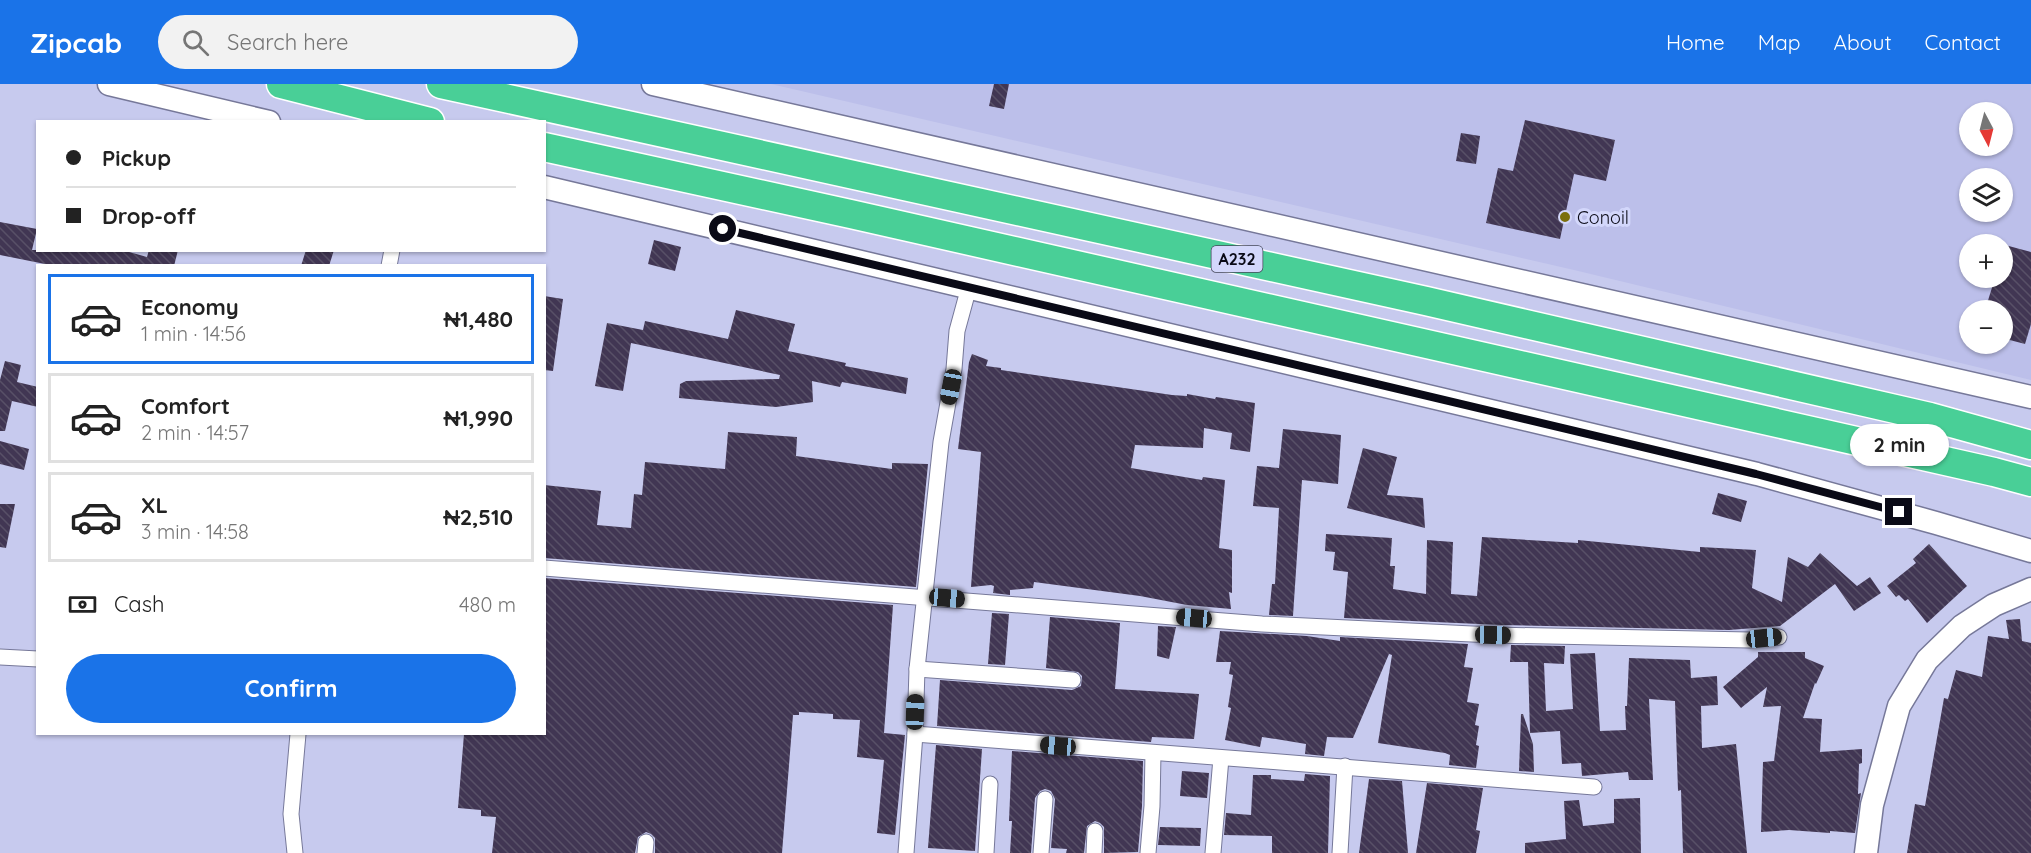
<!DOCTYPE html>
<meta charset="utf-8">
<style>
body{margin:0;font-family:Quicksand,sans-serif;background:#f2f2f2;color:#222;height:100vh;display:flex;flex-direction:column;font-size:22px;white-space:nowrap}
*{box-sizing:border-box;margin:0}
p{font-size:20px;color:#767676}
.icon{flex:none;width:33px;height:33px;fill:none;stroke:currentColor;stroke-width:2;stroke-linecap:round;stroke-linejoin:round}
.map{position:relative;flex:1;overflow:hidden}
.panel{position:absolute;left:36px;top:180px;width:510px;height:471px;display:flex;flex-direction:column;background:#fff;border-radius:0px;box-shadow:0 2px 4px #0004}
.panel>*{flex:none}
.top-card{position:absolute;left:36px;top:36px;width:510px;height:132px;border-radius:0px;box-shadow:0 2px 4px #0004;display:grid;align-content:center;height:132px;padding:0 30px;background:#fff}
.needle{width:39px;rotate:173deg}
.controls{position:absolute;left:1959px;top:18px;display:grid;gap:12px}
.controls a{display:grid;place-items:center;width:54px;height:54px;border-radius:50%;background:#fff;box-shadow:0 2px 4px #0004;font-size:30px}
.end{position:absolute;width:27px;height:27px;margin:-14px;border:8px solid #0a0a16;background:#fff;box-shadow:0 0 0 3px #fff}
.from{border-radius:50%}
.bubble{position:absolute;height:42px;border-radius:21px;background:#fff;box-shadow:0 2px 4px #0004;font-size:20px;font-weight:700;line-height:42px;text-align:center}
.car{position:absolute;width:18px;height:36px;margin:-18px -9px;border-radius:8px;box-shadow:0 0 4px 2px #0007;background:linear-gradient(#222 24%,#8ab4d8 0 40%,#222 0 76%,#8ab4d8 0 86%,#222 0)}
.top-card b{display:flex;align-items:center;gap:21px;height:57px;font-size:22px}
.top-card b+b{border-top:2px solid #e0e0e0}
.top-card i{width:15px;height:15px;background:#222}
ul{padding:10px 0 0;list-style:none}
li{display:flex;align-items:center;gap:18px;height:90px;margin:0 12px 9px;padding:0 18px;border:3px solid #e0e0e0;border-radius:0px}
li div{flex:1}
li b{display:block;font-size:22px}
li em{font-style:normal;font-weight:700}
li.current{border-color:#1a73e8}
li>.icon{width:54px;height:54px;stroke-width:1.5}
.pay{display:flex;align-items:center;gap:15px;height:66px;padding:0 30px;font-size:22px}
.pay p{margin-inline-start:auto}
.primary-button{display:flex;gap:12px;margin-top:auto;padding:12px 30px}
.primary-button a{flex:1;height:69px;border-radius:36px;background:#1a73e8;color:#fff;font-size:24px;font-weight:700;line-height:69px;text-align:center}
header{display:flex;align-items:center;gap:36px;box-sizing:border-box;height:84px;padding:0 30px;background:#1a73e8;color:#fff}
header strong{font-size:28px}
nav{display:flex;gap:33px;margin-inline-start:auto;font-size:21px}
.search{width:420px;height:54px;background:#f2f2f2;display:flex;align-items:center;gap:15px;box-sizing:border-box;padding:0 21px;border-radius:33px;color:#767676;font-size:22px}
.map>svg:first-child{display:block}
</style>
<header>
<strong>Zipcab</strong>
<div class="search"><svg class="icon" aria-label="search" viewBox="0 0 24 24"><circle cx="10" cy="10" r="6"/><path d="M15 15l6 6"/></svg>Search here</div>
<nav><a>Home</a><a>Map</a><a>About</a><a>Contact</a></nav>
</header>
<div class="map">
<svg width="2031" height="769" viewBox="0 0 2031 769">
<defs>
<pattern id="building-back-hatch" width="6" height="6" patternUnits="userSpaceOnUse" patternTransform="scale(1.5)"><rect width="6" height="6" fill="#413653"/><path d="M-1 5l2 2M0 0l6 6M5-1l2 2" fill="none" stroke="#585067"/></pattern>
</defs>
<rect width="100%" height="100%" fill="#c7caee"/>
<path fill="#bcbfea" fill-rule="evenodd" d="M771,0H2031V296L1574,186ZM1970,28H2002V62H1970ZM1970,94H2002V128H1970ZM1970,160H2002V194H1970ZM1970,226H2002V260H1970Z"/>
<g fill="url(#building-back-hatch)">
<path d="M994,0H1009L1004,25L989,22Z"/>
<path d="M1525,36L1615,56L1606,97L1574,90L1560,155L1486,139L1498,84L1513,87Z"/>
<path d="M1461,49L1480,52L1476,80L1456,77Z"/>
<path d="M0,138L37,145L32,166H122L147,173L149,166H178L174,182H55L0,171Z"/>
<path d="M654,156L681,163L675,187L648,180Z"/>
<path d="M2005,161L2031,168V240L2025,260L2002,254V226H1985L1995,194H2002V168Z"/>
<path d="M306,166H334L329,182H301Z"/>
<path d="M544,212L563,215L553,287L544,286Z"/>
<path d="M736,226L795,240L788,267L846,279L845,282L908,294L906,310L842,298L840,303L812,297L813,318L776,323L679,314L680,300L686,297L779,295L780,291L631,259L623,307L595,302L607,239L643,246L645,237L728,255Z"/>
<path d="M972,270L988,276L986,282L1001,284V286L1172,311L1187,312V310L1215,315L1216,313L1255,319L1250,368L1230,365L1232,349L1204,344L1203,364L1135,361L1131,384L1202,396L1203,393L1225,396L1219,464L1232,466V509L1229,508L1231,525L1187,521L1140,512L1034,498L1033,504L1010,506V511L993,509L994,502L991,501L971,503L981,368L958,365L969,278Z"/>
<path d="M5,277L21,281L17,298L38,303V323L12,317L5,347H0V296Z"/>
<path d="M1283,345L1341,351L1338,400L1302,396L1293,532L1269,531L1272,500H1275L1279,424L1253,422L1257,382L1279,384Z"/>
<path d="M728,348L797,353L796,372L892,385V379L928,380L916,503L544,474V401L601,407L597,441L631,444L634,410L642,411L645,378L725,385Z"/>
<path d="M0,357L29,365L24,386L0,380Z"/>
<path d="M1363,364L1397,373L1387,411L1423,414L1425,444L1347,424Z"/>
<path d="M1718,409L1747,417L1741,438L1712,430Z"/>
<path d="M0,420H15L6,464L0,463Z"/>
<path d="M1326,450L1392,454L1390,482H1395L1393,505L1426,510L1427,456L1453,458L1451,510L1477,512L1482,453L1578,459V456L1700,468V463L1756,466L1752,504L1782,518L1788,473L1808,483L1820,469L1857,502L1870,493L1881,509L1854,527L1835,500L1780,542L1729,546L1502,541L1344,534L1348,488L1333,486L1335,468L1325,467Z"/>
<path d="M1929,460L1967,502L1927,539L1908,515L1905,517L1899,511L1896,513L1887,502L1916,479L1913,475Z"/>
<path d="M544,494L893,521L884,649L905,651L895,751L877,749L884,676L857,673L860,636L833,635V630L799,628V631H793L782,769H655V754L651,750L646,748L638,753L635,769H492L496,733L481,732V726L458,724L464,650H544Z"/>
<path d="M992,529L1009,530L1005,581L988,580Z"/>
<path d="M1050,533L1120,539L1115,605L1199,610L1194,655L1152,653L1151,658L937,642L940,596L1072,606L1081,602L1082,592L1078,588L1046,584Z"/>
<path d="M2020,535L2022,557L2031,559V769H1907L1915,720L1925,722L1944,614L1948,615L1956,586L1982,593L1988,552L2009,555L2006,536Z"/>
<path d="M1158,542L1176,543L1169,575L1157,572Z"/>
<path d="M1220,547L1307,552L1340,557V553L1468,560L1464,583L1473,584L1467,618L1479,620L1475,641L1479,642L1476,661L1479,662L1476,684L1449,681L1450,671L1445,669L1378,659L1392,571L1389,570L1353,654L1327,653L1324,672L1305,670L1306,660L1276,655L1262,653L1260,663L1225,656L1231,624L1228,623L1233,591L1229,590L1231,578H1216Z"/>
<path d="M1511,561L1565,562L1564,580L1544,579L1546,627L1573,625L1570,570L1595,569L1600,647L1626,646L1625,622H1627L1629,574L1690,576L1691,594L1717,592L1718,621L1701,622L1702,664L1736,660L1747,769H1683L1681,706L1678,707L1675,617L1649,615L1653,696H1629L1628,688L1582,692L1581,679L1562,680L1560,647L1530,649L1528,578H1510Z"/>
<path d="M1758,568H1805V574L1824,582L1816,600L1815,599L1803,634L1822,635L1820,668L1862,665V679L1859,680L1858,710L1861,709L1855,749L1830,747V749L1789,746L1761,748L1763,678L1774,677L1781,622L1763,623L1767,603L1741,624L1723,603L1758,573Z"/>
<path d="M1521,630H1523L1533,660L1534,688L1519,687Z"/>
<path d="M936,661L982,665L975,767L928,764Z"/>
<path d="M1012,667L1143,677L1142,722L1138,768L1104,769V743L1100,739L1095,737L1087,742L1084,769H1066L1067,765L1051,764L1055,715L1051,707L1045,705L1040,707L1035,714L1031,769H1010L1012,737H1009Z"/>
<path d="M1182,687L1209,689L1207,714L1180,712Z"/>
<path d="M1305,690L1330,692L1328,769H1272V752L1224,751L1226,729L1251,731L1253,691H1271V695L1304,697Z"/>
<path d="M1369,695L1402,697L1408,769H1359Z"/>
<path d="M1427,699L1483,704L1476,746L1480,747L1476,769H1416Z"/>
<path d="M1640,714L1641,769H1525V759L1566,755L1564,717L1579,716L1583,742L1614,739V715Z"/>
<path d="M1160,743L1201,744L1200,762L1158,761Z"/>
</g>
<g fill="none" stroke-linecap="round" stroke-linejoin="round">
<defs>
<g id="street">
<path d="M389,182L392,166"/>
<path d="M544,484L1262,540L1493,551L1749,556L1779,553"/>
<path d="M0,573L38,575"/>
<path d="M917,585L1073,596"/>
<path d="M915,650C1141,668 1368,684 1594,703"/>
<path d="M295,769L291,730L298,650"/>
<path d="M645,769L646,758"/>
<path d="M906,769L915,650L917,585L941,358L954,285L957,247L969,203"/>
<path d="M986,769L990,700"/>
<path d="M1041,769L1045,715"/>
<path d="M1094,769L1095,747"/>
<path d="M1148,769L1152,722L1153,669"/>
<path d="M1213,769L1221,674"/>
<path d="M1340,769L1345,682"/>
</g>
<g id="secondary">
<path d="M109,0L269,38"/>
<path d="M653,0L2031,313"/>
<path d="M544,103L1757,390L1936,439L2031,467"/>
<path d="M1866,769L1872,721L1899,622L1927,576L1962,542L1994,521L2031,505"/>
</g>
<g id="highway">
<path d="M281,0L430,38"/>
<path d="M441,0L1426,217L1930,333L2031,361"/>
<path d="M544,63C1028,168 1511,277 1994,388L2031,398"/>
</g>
</defs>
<use href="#street" stroke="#767899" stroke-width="17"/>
<use href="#secondary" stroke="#767899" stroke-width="25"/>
<use href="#highway" stroke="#fff" stroke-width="31"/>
<use href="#street" stroke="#fff" stroke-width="15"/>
<use href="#secondary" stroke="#fff" stroke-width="22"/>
<use href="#highway" stroke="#49cf97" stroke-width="28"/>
</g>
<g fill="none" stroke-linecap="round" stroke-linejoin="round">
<path stroke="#0a0a16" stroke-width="8" d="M723,145L1756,390L1899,428"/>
</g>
<circle fill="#7b6f0d" stroke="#d3d7fb" stroke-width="2" cx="1565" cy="133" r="6"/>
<g text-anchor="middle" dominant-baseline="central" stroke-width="6" stroke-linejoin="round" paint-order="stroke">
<rect fill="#d3d7fb" stroke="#46485b" stroke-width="1.5" x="1211.5" y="162" width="51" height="26" rx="4.5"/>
<g font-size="16" font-weight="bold" fill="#0a0a16">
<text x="1237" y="175">A232</text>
</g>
<g font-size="18" fill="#0a0a16" stroke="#d3d7fb" text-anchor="start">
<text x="1577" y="133">Conoil</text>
</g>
</g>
</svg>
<div class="controls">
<a><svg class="needle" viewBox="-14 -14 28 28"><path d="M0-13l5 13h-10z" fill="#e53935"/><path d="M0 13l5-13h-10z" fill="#767676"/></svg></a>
<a><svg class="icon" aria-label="layers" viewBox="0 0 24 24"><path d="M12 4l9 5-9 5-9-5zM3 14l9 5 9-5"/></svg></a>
<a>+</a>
<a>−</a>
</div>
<i class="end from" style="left:723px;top:145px"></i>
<i class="end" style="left:1899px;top:428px"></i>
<div class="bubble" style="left:1850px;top:340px;width:99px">2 min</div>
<i class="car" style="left:951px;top:303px;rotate:191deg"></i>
<i class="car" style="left:947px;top:514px;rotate:95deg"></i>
<i class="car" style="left:1194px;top:534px;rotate:275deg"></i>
<i class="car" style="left:1493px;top:551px;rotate:91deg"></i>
<i class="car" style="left:1764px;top:554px;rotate:84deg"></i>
<i class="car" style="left:915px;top:628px;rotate:2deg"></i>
<i class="car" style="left:1058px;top:662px;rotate:275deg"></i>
<div class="top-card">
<b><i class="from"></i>Pickup</b>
<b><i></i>Drop-off</b>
</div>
<section class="panel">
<ul>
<li class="current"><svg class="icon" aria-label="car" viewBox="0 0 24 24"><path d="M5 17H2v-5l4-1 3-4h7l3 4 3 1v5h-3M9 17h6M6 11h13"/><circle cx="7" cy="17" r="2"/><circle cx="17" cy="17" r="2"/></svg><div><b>Economy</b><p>1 min · 14:56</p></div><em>₦1,480</em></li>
<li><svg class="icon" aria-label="car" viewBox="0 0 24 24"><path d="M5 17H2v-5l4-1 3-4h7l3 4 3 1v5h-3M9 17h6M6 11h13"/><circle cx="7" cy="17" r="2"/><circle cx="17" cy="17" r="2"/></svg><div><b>Comfort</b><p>2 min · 14:57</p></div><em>₦1,990</em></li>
<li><svg class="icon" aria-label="car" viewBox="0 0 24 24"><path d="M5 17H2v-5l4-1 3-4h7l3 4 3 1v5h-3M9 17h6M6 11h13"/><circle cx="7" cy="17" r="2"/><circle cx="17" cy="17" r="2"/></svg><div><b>XL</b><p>3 min · 14:58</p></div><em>₦2,510</em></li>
</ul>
<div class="pay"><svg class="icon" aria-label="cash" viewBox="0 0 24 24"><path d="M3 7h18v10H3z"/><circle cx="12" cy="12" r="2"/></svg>Cash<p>480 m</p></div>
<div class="primary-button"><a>Confirm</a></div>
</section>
</div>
